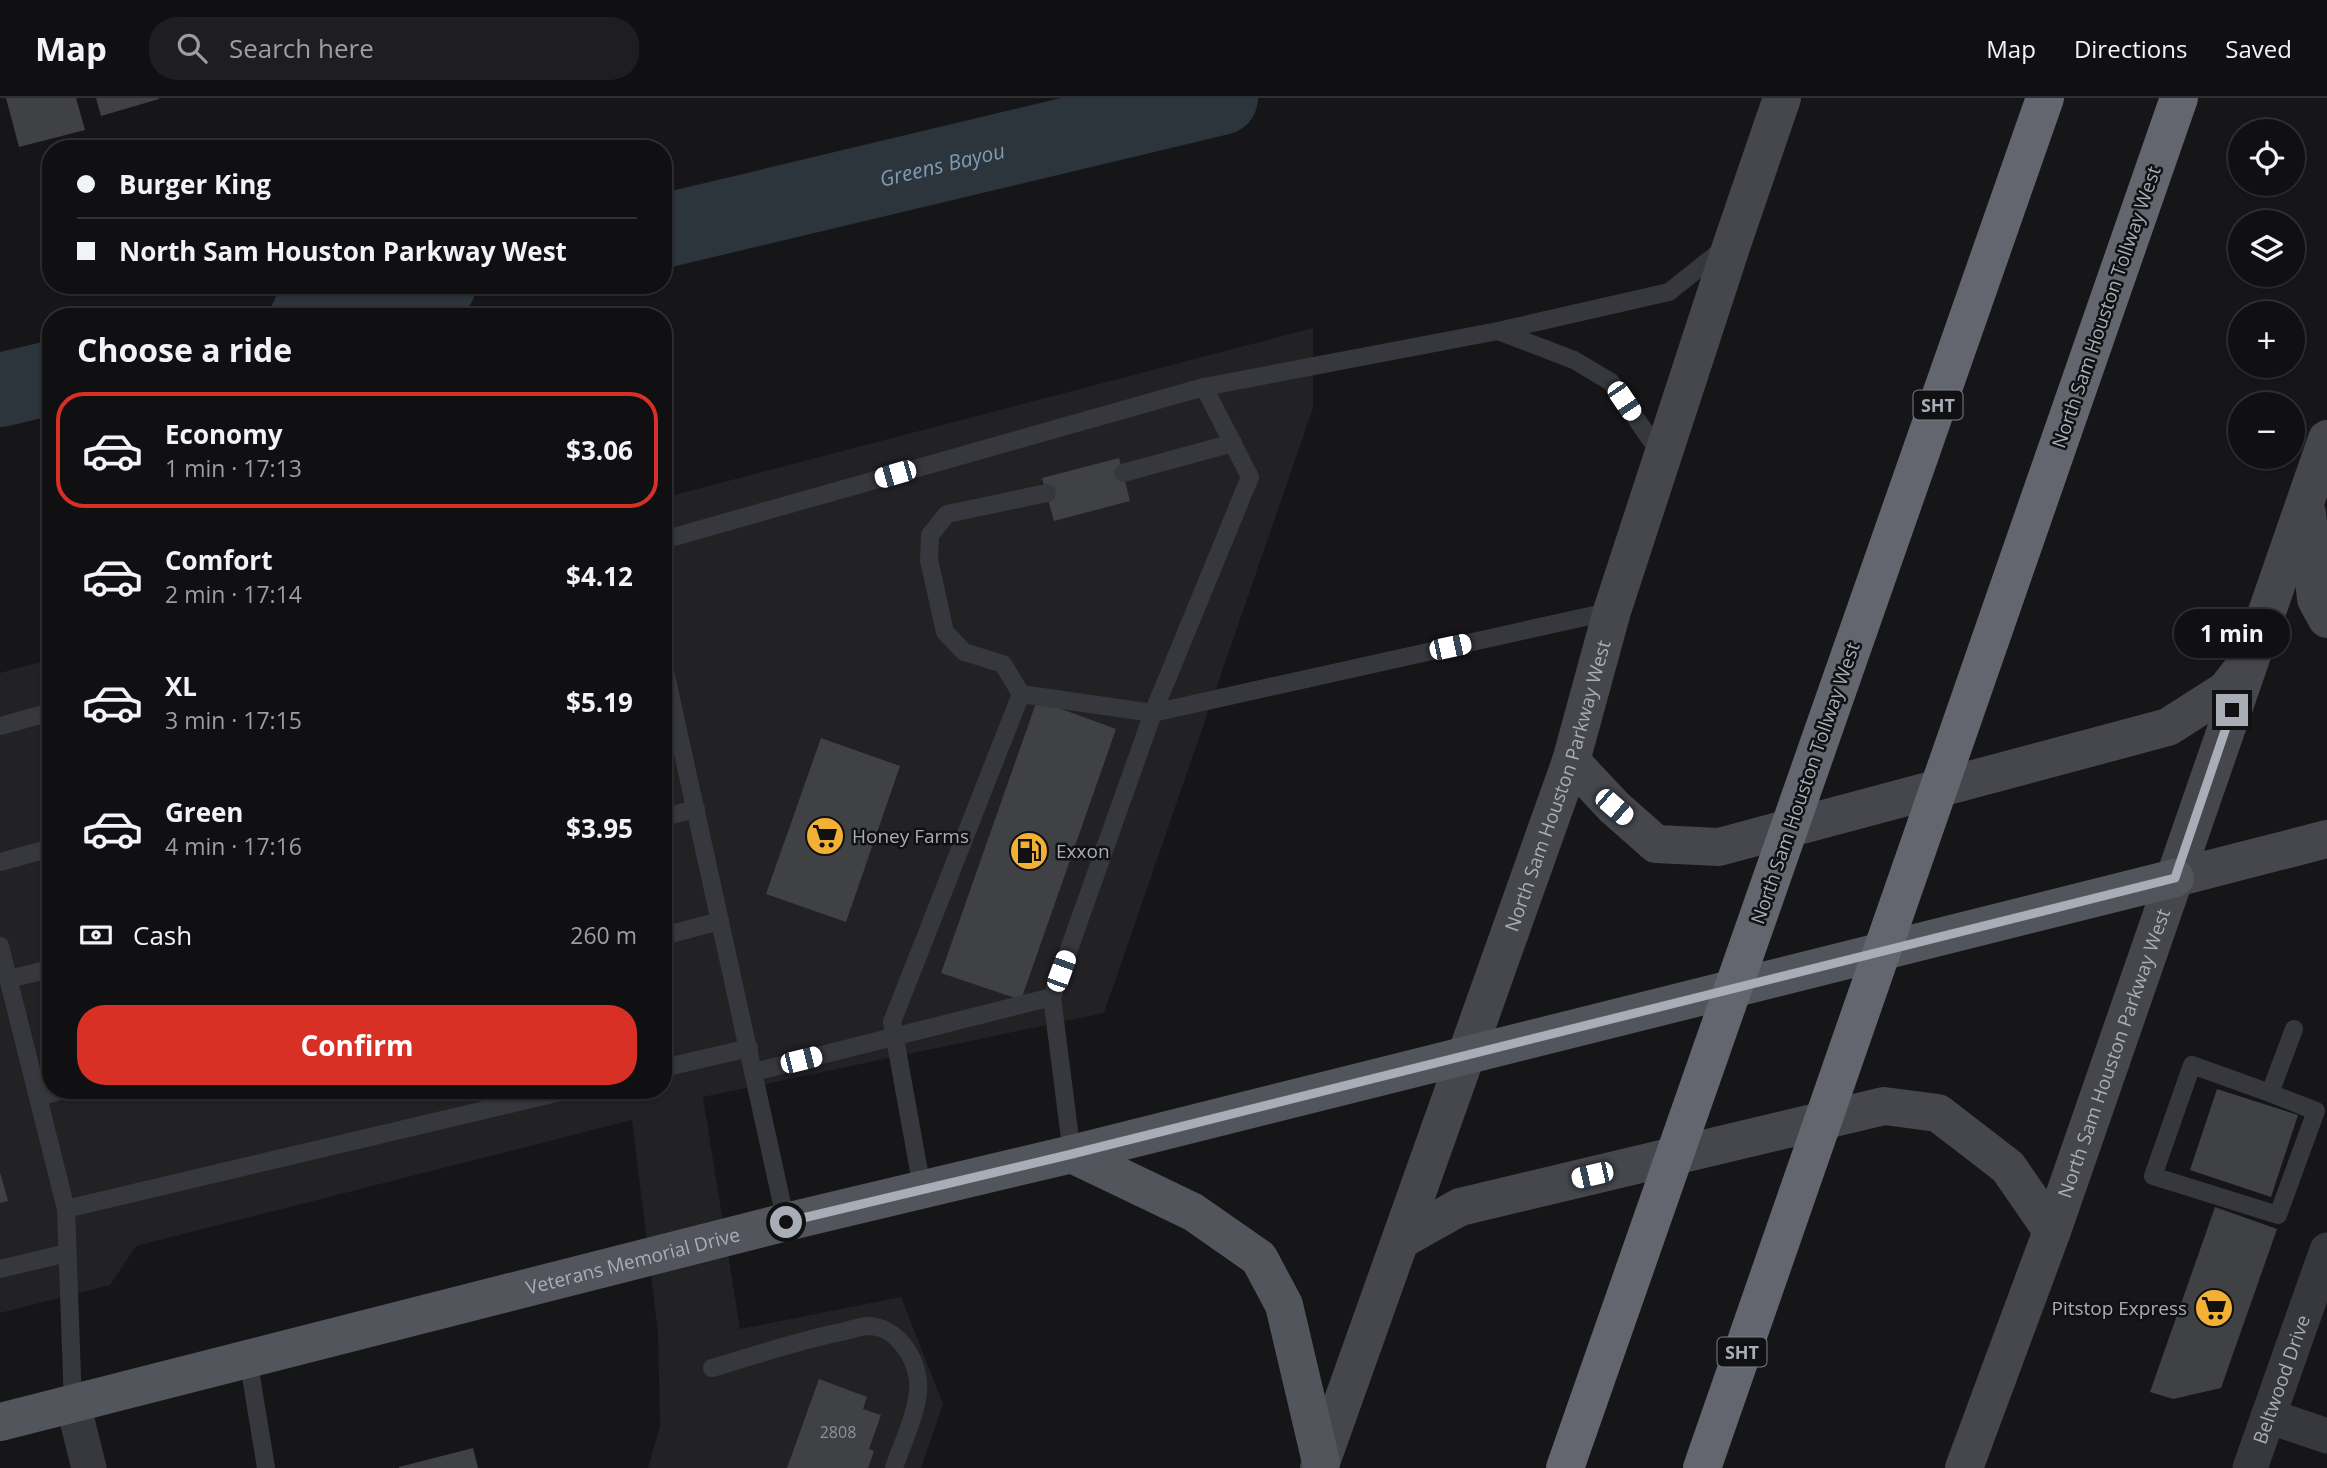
<!DOCTYPE html>
<meta charset="utf-8">
<style>
body{margin:0;font-family:"Open Sans",sans-serif;background:#1e1e20;color:#f1f3f6;height:100vh;display:flex;flex-direction:column;font-size:26px;white-space:nowrap}
*{box-sizing:border-box;margin:0}
p{font-size:23px;color:#9c9d9f}
.icon{flex:none;width:38px;height:38px;fill:none;stroke:currentColor;stroke-width:2;stroke-linecap:round;stroke-linejoin:round}
.map{position:relative;flex:1;overflow:hidden}
.sheet{position:absolute;left:42px;top:210px;width:630px;height:791px;display:flex;flex-direction:column;background:#101012;border-radius:28px;box-shadow:0 2px 5px #0004,0 0 0 2px #303032}
.sheet>*{flex:none}
.guide{position:absolute;left:42px;top:42px;width:630px;height:154px;border-radius:28px;box-shadow:0 2px 5px #0004,0 0 0 2px #303032;display:grid;align-content:center;height:154px;padding:0 35px;background:#101012}
.fabs{position:absolute;left:2228px;top:21px;display:grid;gap:14px}
.fabs a{display:grid;place-items:center;width:77px;height:77px;border-radius:50%;background:#101012;box-shadow:0 2px 5px #0004,0 0 0 2px #303032;font-size:35px}
.end{position:absolute;width:32px;height:32px;margin:-16px;border:9px solid #a8adb8;background:#111;box-shadow:0 0 0 4px #111}
.from{border-radius:50%}
.bubble{position:absolute;height:49px;border-radius:24px;background:#101012;box-shadow:0 2px 5px #0004,0 0 0 2px #303032;font-size:23px;font-weight:700;line-height:49px;text-align:center}
.car{position:absolute;width:21px;height:42px;margin:-21px -10px;border-radius:9px;box-shadow:0 0 5px 2px #0007;background:linear-gradient(#fff 24%,#345 0 40%,#fff 0 76%,#345 0 86%,#fff 0)}
.guide b{display:flex;align-items:center;gap:24px;height:66px;font-size:26px}
.guide b+b{border-top:2px solid #303032}
.guide i{width:18px;height:18px;background:#f1f3f6}
ul{padding:0;list-style:none}
li{display:flex;align-items:center;gap:21px;height:116px;margin:0 14px 10px;padding:0 21px;border:4px solid transparent;border-radius:28px}
li div{flex:1}
li b{display:block;font-size:26px}
li em{font-style:normal;font-weight:700}
li.selected{border-color:#d93025}
li>.icon{width:63px;height:63px;stroke-width:1.5}
h2{padding:0 35px;font-size:32px;line-height:84px}
.pay{display:flex;align-items:center;gap:18px;height:77px;padding:0 35px;font-size:26px}
.pay p{margin-inline-start:auto}
.primary-button{display:flex;gap:14px;margin-top:auto;padding:14px 35px}
.primary-button a{flex:1;height:80px;border-radius:28px;background:#d93025;color:#fff;font-size:28px;font-weight:700;line-height:80px;text-align:center}
header{display:flex;align-items:center;gap:42px;box-sizing:border-box;height:98px;padding:0 35px;background:#101012;border-bottom:2px solid #303032}
header strong{font-size:33px}
nav{display:flex;gap:38px;margin-inline-start:auto;font-size:24px}
.search{width:490px;height:63px;background:#1e1e20;display:flex;align-items:center;gap:18px;box-sizing:border-box;padding:0 24px;border-radius:28px;color:#9c9d9f;font-size:26px}
.map>svg:first-child{display:block}
</style>
<header>
<strong>Map</strong>
<div class="search"><svg class="icon" aria-label="search" viewBox="0 0 24 24"><circle cx="10" cy="10" r="6"/><path d="M15 15l6 6"/></svg>Search here</div>
<nav><a>Map</a><a>Directions</a><a>Saved</a></nav>
</header>
<div class="map">
<svg width="2327" height="1370" viewBox="0 0 2327 1370">
<rect width="100%" height="100%" fill="#161618"/>
<path fill="#222225" d="M1313,230V310L1104,915L703,999L740,1231L901,1199L943,1306L921,1370H648L660,1329L658,1235L632,1022L136,1148L110,1187L0,1215V575L51,561V992H663V400Z"/>
<g fill="none" stroke-linecap="round" stroke-linejoin="round">
<g stroke="#2c353c" stroke-width="74">
<path id="s1" d="M663,133L1221,0"/>
<path d="M307,219L439,187"/>
<path d="M0,292L51,280"/>
</g>
</g>
<g fill="#404145">
<path d="M6,0H76L85,32L19,49Z"/>
<path d="M96,0H159V1L101,18Z"/>
<path d="M1119,360L1130,403L1054,423L1042,380Z"/>
<path d="M1037,602L1116,631L1021,902L941,875Z"/>
<path d="M821,640L900,668L846,824L766,796Z"/>
<path d="M2217,991L2298,1017L2271,1099L2190,1072Z"/>
<path d="M0,1074L8,1103L0,1105Z"/>
<path d="M2215,1109L2277,1131L2221,1290L2173,1301L2150,1294Z"/>
<path d="M819,1281L867,1299L863,1311L881,1317L869,1351L874,1353L868,1370H787Z"/>
<path d="M473,1350L478,1370H399V1369Z"/>
</g>
<g fill="none" stroke-linecap="round" stroke-linejoin="round">
<g stroke="#37383d" stroke-width="18">
<path d="M1498,233L1574,262L1611,284L1661,357"/>
<path d="M1123,375L1233,345"/>
<path d="M663,442L1204,289L1498,233L1669,194L1723,151"/>
<path d="M663,564L786,1124"/>
<path d="M1021,596L1003,566L964,554L945,534L929,462L930,437L947,416L1047,395"/>
<path d="M0,628L51,614"/>
<path d="M663,719L696,711"/>
<path d="M0,764L51,750"/>
<path d="M663,838L720,823"/>
<path d="M0,848L66,1111L73,1306"/>
<path d="M8,881L51,871"/>
<path d="M663,970L749,950"/>
<path d="M754,974L1052,899"/>
<path d="M2270,995L2192,967L2153,1078L2278,1117L2316,1013L2270,995L2294,931"/>
<path d="M38,999L63,992"/>
<path d="M1072,1056L1052,899L1153,615L1612,513"/>
<path d="M922,1090L892,924L1021,596L1153,615L1250,379L1204,289"/>
<path d="M66,1111L569,992"/>
<path d="M0,1171L67,1155"/>
<path d="M248,1260L266,1370"/>
<path d="M712,1270C753,1258 794,1244 836,1235C846,1233 858,1229 868,1228C899,1228 921,1266 918,1293C917,1315 901,1349 894,1370"/>
</g>
<g stroke="#37383d" stroke-width="35">
<path d="M73,1306L89,1370"/>
<path d="M2268,1318L2327,1338"/>
<path id="s2" d="M2250,1370L2327,1152"/>
</g>
<g stroke="#45474d" stroke-width="38">
<path d="M2307,415L2316,501L2327,521"/>
<path d="M1571,663L1614,709L1656,746L1719,749L2168,629L2226,592L2243,570"/>
<path d="M2175,780L2327,741"/>
<path d="M1401,1142L1460,1109L1884,1008L1938,1015L2008,1069L2052,1133"/>
<path id="s3" d="M1319,1370L1571,663L1612,513L1733,143L1782,0"/>
<path id="s4" d="M1964,1370L2052,1133L2327,341"/>
</g>
<g stroke="#53555c" stroke-width="38">
<path d="M1072,1056L1193,1114L1259,1160L1284,1207L1321,1364"/>
<path id="s5" d="M0,1324L786,1124L1072,1056L2175,780"/>
</g>
<g stroke="#63666e" stroke-width="38">
<path d="M1565,1370L2045,0"/>
<path d="M1702,1370L2179,0"/>
</g>
</g>
<g fill="none" stroke-linecap="round" stroke-linejoin="round">
<path stroke="#a8adb8" stroke-width="9" d="M786,1124L1072,1056L2175,780L2232,612"/>
</g>
<defs>
<symbol id="supermarket-disc" viewBox="-11 -11 22 22"><circle r="9.5" fill="#f2b134" stroke="#111113"/><path d="M-6-5.5h2.5l.6 2H6L4.5 2H-2.5L-4.4-4H-6ZM-1.5 3.2a1.3 1.3 0 1 0 .1 0ZM3 3.2a1.3 1.3 0 1 0 .1 0Z" fill="#111"/></symbol>
<symbol id="fuel-disc" viewBox="-11 -11 22 22"><circle r="9.5" fill="#f2b134" stroke="#111113"/><path d="M-5.5-6h7V0h2V4h1.3V-2.5L3-4.5l.8-.8L6-3V5H2.5V1h-1V6h-7ZM-4.2-4.7v3.2H.2V-4.7Z" fill="#111"/></symbol>
</defs>
<g fill-rule="evenodd">
<use href="#supermarket-disc" x="803" y="716" width="44" height="44"/>
<use href="#fuel-disc" x="1007" y="731" width="44" height="44"/>
<use href="#supermarket-disc" x="2192" y="1188" width="44" height="44"/>
</g>
<g text-anchor="middle" dominant-baseline="central" stroke-width="5" stroke-linejoin="round" paint-order="stroke">
<g font-size="16" fill="#8e929b">
<text x="838" y="1334">2808</text>
</g>
<g fill="#111113" stroke="#7b7e86" stroke-width="2">
<rect x="1913.5" y="292.5" width="49" height="29" rx="5"/>
<rect x="1717.5" y="1239.5" width="49" height="29" rx="5"/>
</g>
<g font-size="18" font-weight="bold" fill="#a8adb8">
<text x="1938" y="307">SHT</text>
<text x="1742" y="1254">SHT</text>
</g>
<g font-size="19" fill="#a8adb8" stroke="#111113">
<text transform="translate(2106 209) rotate(-71)">North Sam Houston Tollway West</text>
<text transform="translate(1805 685) rotate(-71)">North Sam Houston Tollway West</text>
<text stroke="none"><textPath href="#s3" startOffset="723">North Sam Houston Parkway West</textPath></text>
<text stroke="none"><textPath href="#s4" startOffset="441">North Sam Houston Parkway West</textPath></text>
<text stroke="none"><textPath href="#s5" startOffset="653">Veterans Memorial Drive</textPath></text>
<text stroke="none"><textPath href="#s2" startOffset="94">Beltwood Drive</textPath></text>
</g>
<g font-size="19" fill="#a8adb8" stroke="#111113" text-anchor="start">
<text x="852" y="738">Honey Farms</text>
<text x="1056" y="753">Exxon</text>
<text x="2187" y="1210" text-anchor="end">Pitstop Express</text>
</g>
<g font-size="21" font-style="italic" fill="#7f9bb3" stroke="#111113">
<text stroke="none"><textPath href="#s1" startOffset="287">Greens Bayou</textPath></text>
</g>
</g>
</svg>
<div class="fabs">
<a><svg class="icon" aria-label="locate" viewBox="0 0 24 24"><circle cx="12" cy="12" r="6"/><path d="M12 2v4M12 18v4M2 12h4M18 12h4"/></svg></a>
<a><svg class="icon" aria-label="layers" viewBox="0 0 24 24"><path d="M12 4l9 5-9 5-9-5zM3 14l9 5 9-5"/></svg></a>
<a>+</a>
<a>−</a>
</div>
<i class="end from" style="left:786px;top:1124px"></i>
<i class="end" style="left:2232px;top:612px"></i>
<div class="bubble" style="left:2174px;top:511px;width:116px">1 min</div>
<i class="car" style="left:1624px;top:303px;rotate:146deg"></i>
<i class="car" style="left:895px;top:376px;rotate:254deg"></i>
<i class="car" style="left:1450px;top:549px;rotate:78deg"></i>
<i class="car" style="left:1614px;top:709px;rotate:131deg"></i>
<i class="car" style="left:1061px;top:873px;rotate:20deg"></i>
<i class="car" style="left:801px;top:962px;rotate:76deg"></i>
<i class="car" style="left:1592px;top:1077px;rotate:257deg"></i>
<div class="guide">
<b><i class="from"></i>Burger King</b>
<b><i></i>North Sam Houston Parkway West</b>
</div>
<section class="sheet">
<h2>Choose a ride</h2>
<ul>
<li class="selected"><svg class="icon" aria-label="car" viewBox="0 0 24 24"><path d="M5 17H2v-5l4-1 3-4h7l3 4 3 1v5h-3M9 17h6M6 11h13"/><circle cx="7" cy="17" r="2"/><circle cx="17" cy="17" r="2"/></svg><div><b>Economy</b><p>1 min · 17:13</p></div><em>$3.06</em></li>
<li><svg class="icon" aria-label="car" viewBox="0 0 24 24"><path d="M5 17H2v-5l4-1 3-4h7l3 4 3 1v5h-3M9 17h6M6 11h13"/><circle cx="7" cy="17" r="2"/><circle cx="17" cy="17" r="2"/></svg><div><b>Comfort</b><p>2 min · 17:14</p></div><em>$4.12</em></li>
<li><svg class="icon" aria-label="car" viewBox="0 0 24 24"><path d="M5 17H2v-5l4-1 3-4h7l3 4 3 1v5h-3M9 17h6M6 11h13"/><circle cx="7" cy="17" r="2"/><circle cx="17" cy="17" r="2"/></svg><div><b>XL</b><p>3 min · 17:15</p></div><em>$5.19</em></li>
<li><svg class="icon" aria-label="car" viewBox="0 0 24 24"><path d="M5 17H2v-5l4-1 3-4h7l3 4 3 1v5h-3M9 17h6M6 11h13"/><circle cx="7" cy="17" r="2"/><circle cx="17" cy="17" r="2"/></svg><div><b>Green</b><p>4 min · 17:16</p></div><em>$3.95</em></li>
</ul>
<div class="pay"><svg class="icon" aria-label="cash" viewBox="0 0 24 24"><path d="M3 7h18v10H3z"/><circle cx="12" cy="12" r="2"/></svg>Cash<p>260 m</p></div>
<div class="primary-button"><a>Confirm</a></div>
</section>
</div>
